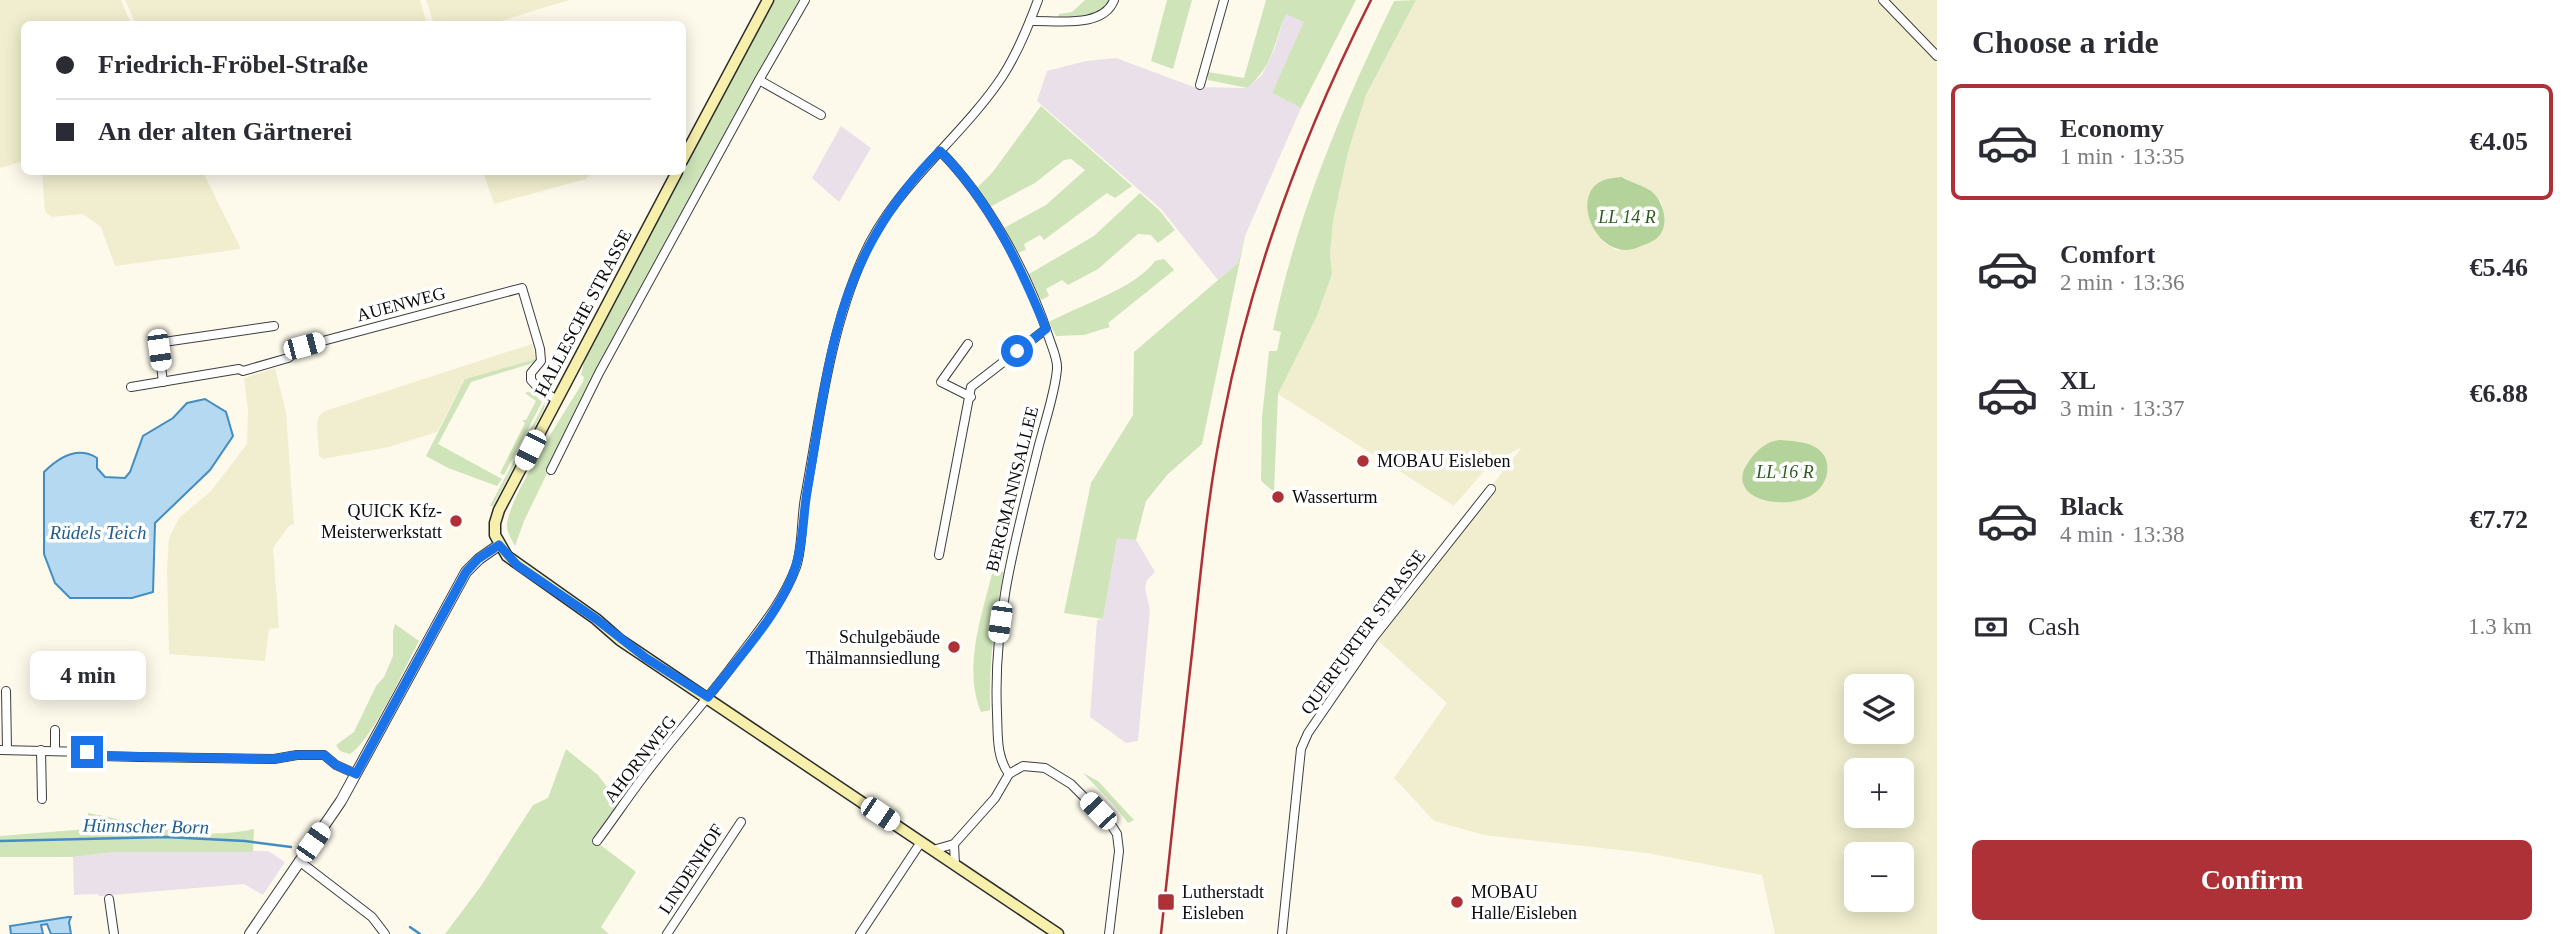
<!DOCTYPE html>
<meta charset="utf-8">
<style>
body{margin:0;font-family:Georgia,serif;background:#f2f2f3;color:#2b2b33;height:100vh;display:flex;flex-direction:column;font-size:26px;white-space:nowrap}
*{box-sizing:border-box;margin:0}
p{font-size:23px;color:#7c7c81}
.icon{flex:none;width:38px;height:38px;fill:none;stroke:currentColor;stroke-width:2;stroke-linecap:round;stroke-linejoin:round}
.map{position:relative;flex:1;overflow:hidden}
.drawer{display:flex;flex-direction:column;background:#fff;width:630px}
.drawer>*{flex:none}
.hud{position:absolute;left:21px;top:21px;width:665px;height:154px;border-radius:10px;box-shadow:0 4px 18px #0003;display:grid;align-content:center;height:154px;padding:0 35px;background:#fff}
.buttons{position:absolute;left:1844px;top:674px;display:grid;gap:14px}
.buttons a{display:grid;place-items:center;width:70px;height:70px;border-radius:10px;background:#fff;box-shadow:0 4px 18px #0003;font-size:35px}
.end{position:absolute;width:32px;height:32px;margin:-16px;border:9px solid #1a73e8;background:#fff;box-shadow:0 0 0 4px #fff}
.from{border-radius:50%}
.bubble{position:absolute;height:49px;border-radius:10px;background:#fff;box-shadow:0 4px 18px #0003;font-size:23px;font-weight:700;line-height:49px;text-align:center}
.car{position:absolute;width:21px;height:42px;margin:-21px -10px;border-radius:9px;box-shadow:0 0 5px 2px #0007;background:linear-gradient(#fff 24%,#345 0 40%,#fff 0 76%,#345 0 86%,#fff 0)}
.hud b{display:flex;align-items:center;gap:24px;height:66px;font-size:26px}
.hud b+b{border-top:2px solid #e1e1e2}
.hud i{width:18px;height:18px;background:#2b2b33}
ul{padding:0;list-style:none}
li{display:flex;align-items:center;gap:21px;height:116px;margin:0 14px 10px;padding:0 21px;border:4px solid transparent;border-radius:10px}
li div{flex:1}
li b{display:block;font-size:26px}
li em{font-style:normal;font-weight:700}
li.selected{border-color:#ad3136}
li>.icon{width:63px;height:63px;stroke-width:1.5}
h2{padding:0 35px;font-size:32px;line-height:84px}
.pay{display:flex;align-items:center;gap:18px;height:77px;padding:0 35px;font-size:26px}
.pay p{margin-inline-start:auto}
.cta{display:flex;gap:14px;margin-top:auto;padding:14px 35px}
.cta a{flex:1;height:80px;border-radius:10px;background:#ad3136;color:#fff;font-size:28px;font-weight:700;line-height:80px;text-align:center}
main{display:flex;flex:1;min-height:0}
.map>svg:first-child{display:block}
</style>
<main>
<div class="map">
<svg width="1937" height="934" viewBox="0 0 1937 934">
<rect width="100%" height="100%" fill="#fdfaec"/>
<g fill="#e9e0ea">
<path d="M1286,13L1305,21L1272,93L1301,108L1245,236L1238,263L1218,280L1161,209L1037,101L1047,71L1086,61L1116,58L1194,87L1247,88L1262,75L1274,50Z"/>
<path d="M841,126L871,148L839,202L812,178Z"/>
<path d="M1117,537L1136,540L1155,572L1147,580L1145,588L1150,610L1138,741L1126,743L1090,717L1097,620L1103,619Z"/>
<path d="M268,851L285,862L263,895L244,884L99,896L98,894L74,895L73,857L114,852Z"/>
</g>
<g fill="#f0eece" fill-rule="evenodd">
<path d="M0,0H121L131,24H24V161L0,168Z"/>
<path d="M125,0H420L427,24H136Z"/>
<path d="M426,0H569L491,24H434Z"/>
<path d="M1416,0H1878L1937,62V934H1775L1762,875L1647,853L1484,835L1434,821L1394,778L1447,703L1374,637L1522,447L1490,464L1454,506L1278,394L1317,316L1332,274L1330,254L1333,221L1348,152L1366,95ZM1661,200L1664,214L1663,228L1618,251L1603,242L1590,221ZM1762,447L1828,466L1825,482L1777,502L1757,497L1743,485L1746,464ZM1857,686H1902V732H1857ZM1857,770H1902V816H1857ZM1857,854H1902V900H1857Z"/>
<path d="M1889,0H1937V50Z"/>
<path d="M42,172H203L241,249L115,266L101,227L83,214L52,217L45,212Z"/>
<path d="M483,172H592L586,179L494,204Z"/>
<path d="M532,344L536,359L465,379L437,432L389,447L323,459L319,456L317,423L319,416L325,411Z"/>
<path d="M275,368L286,412L294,524L289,526L273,548L279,628L269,629L265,661L169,654L167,569L169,538L179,518L211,491L247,444L248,411L244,378Z"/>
</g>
<g fill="#cfe4b9">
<path d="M773,0H799L640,290L594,376L524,521L515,546C512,540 507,533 507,526C506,502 568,407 583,382L584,377L581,375L587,350Z"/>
<path d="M1085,0H1110C1099,19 1079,17 1058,18L1059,14L1072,12Z"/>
<path d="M1167,0H1192L1173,69L1151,61Z"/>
<path d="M1266,0H1356L1301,108L1272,93L1304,22L1286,14C1273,44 1274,65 1247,88L1208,80V72L1244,78Z"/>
<path d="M1416,0L1366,95L1348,152L1333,221L1330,254L1332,274L1317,316L1278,394L1274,492L1261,481L1262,418L1269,351H1277L1281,332L1273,330C1297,214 1343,106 1394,1Z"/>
<path d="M1041,106L1132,186L1115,198L1107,193L1044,240L1040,235L1024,244L1026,250L1017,253L1002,229L1046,205L1085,170L1071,159L1064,160L1035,183L988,208L975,190L992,173Z"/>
<path d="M1140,193L1160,211L1175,230L1158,243L1151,235L1138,234L1098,269L1068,285L1062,280L1046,289L1049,296L1041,300L1029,274L1094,236Z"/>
<path d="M1245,236L1202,444L1168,474L1146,501L1136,540L1117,538L1103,619L1064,613L1091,483L1133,415L1134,352L1238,263Z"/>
<path d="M1164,259L1174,270L1108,323L1110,327L1084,335L1056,336L1049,322C1078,306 1136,288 1155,261Z"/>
<path d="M536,359L533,363L471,382L438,444L502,479L497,486L448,468L426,456L465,379Z"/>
<path d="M528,392L533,393L542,402L504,475L500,473L525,423L522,420H526L536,401L525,393Z"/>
<path d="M545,402L544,409L493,506H490Z"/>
<path d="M995,571L1004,572C994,618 989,664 990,710L981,712C963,668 981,618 992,574Z"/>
<path d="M395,624L419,641C405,667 372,741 350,754L340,751L336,745L354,732L376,686L384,677L393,656V631Z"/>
<path d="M566,749L598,775L607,787L624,790L627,795L594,840L636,872L601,927L609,934H445L481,886L533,805L548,798Z"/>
<path d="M1083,773L1098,781L1134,820L1128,823L1114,805Z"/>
<path d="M88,813C143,823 198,842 254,829L253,852H114L73,857H0V836L87,829Z"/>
</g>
<g fill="#b3d39a">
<path d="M1621,177C1630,182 1642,185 1651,191C1664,201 1671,227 1656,239C1652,242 1646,244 1641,246C1599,268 1566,194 1604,180C1609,178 1616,178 1621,177Z"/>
<path d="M1779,440C1790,441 1805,441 1815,447C1833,457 1830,481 1816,492C1790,514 1716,500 1752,457C1760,448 1766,442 1779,440Z"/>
</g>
<g fill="#b5d9f0" stroke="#438dc0" stroke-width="2">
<path d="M205,399L226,412L233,436L210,470L155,523L153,592L132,598H70L55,583L44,554V472C58,458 77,445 97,458V468L105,477L125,478L130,472L143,436L173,418L187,403Z"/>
<path d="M68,917H71L69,922L71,934H51L47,924L41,925L43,934H11L10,926Z"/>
</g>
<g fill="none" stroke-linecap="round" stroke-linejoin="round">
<g stroke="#438dc0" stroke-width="2.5">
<path d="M0,841L166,837L245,841L291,847"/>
<path d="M410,927L420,934"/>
</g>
<defs>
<g id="minor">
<path d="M1883,0L1937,56"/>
<path d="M1030,21C1056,20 1103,29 1114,0"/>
<path d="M759,80L821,115"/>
<path d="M1200,85L1224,0"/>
<path d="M940,151C987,198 1029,275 1049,338C1052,347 1058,360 1057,369C1055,395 1042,430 1036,457C1014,544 993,622 997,713C998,735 996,757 1009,774"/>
<path d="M968,344L941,382L971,397"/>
<path d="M163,382L159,350L164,342L274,326"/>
<path d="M131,387L239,369L243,371L288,358L304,346L522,288L540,349L541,361L531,373V380L539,389L557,400"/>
<path d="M551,470L599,373L759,80L805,0"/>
<path d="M939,555L971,387L1046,329"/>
<path d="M6,691L7,750"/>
<path d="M0,750L87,752L101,756L140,757L274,759L297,755H324L336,765L356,774"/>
<path d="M41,750L42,799"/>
<path d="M55,750V730"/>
<path d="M597,841C612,821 626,800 641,780C669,742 701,707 730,669C754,636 782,605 796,567C803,546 801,520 805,498C820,417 829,333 863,257C894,186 960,140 1002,77C1018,52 1028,27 1038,0"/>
<path d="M954,844L955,865"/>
<path d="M933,850L954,844L995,798L1009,774L1023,766L1045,768L1071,784L1110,823L1117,834L1119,851L1109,934"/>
<path d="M299,861L372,917L385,934"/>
<path d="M109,899L114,934"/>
<path d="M667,934L741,822"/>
<path d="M860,934L921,842"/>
<path d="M1282,934L1301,749L1308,733L1374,637L1491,489"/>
</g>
<path id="tertiary" d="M250,934L341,801L466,572L479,559L499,545"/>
<g id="secondary">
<path d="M682,161L768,0"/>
<path d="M677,172L499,510L495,523V535L507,556L596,619L620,640L1058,934"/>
</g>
</defs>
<use href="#minor" stroke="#3e3e3e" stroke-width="10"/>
<use href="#tertiary" stroke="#3e3e3e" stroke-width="12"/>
<use href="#secondary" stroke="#2d2d2d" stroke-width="13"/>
<use href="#minor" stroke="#fff" stroke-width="8"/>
<use href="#tertiary" stroke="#fff" stroke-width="10"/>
<use href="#secondary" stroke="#f7f0ad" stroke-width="10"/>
<path stroke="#ad3136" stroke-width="2.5" d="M1161,934C1171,837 1182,741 1193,644C1201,569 1208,493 1223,419C1251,274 1305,131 1371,0"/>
</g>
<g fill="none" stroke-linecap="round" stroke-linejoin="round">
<path stroke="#1a73e8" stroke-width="9" d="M87,752L102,756L164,757L274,759L297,755H324L336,765L356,774L466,572L478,559L499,545L517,565L596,619L646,658L708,697C738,658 782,612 796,565C804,540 803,511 808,486C817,435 823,383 836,334C853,264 889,201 940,151C989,200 1020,265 1046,329L1017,351"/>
</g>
<g fill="#ad3136" stroke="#fff" stroke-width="2.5">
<circle cx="1363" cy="461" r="7"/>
<circle cx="1278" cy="497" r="7"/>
<circle cx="456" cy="521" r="7"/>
<circle cx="954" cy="647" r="7"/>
<rect x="1157" y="893" width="18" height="18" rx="3.5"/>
<circle cx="1457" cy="902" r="7"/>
</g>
<g text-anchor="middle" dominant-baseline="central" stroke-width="7" stroke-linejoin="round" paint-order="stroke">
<g font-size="18" font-style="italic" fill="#2e5c23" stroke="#fff">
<text x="1627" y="217">LL 14 R</text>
<text x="1785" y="472">LL 16 R</text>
</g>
<g font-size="18" fill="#0b0b0b" stroke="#fff">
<text transform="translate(401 304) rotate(-15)">AUENWEG</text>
<text transform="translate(583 313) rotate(-62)">HALLESCHE STRASSE</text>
<text transform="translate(1012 489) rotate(-76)">BERGMANNSALLEE</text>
<text transform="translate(1363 632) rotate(-54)">QUERFURTER STRASSE</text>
<text transform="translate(640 759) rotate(-52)">AHORNWEG</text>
<text transform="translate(691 869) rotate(-57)">LINDENHOF</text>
</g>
<g font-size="18" fill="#0b0b0b" stroke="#fff" text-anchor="start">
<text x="1377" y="461">MOBAU Eisleben</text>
<text x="1292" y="497">Wasserturm</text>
<text x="442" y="511" text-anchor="end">QUICK Kfz-<tspan x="442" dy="21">Meisterwerkstatt</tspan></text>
<text x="940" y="637" text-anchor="end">Schulgebäude<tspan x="940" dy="21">Thälmannsiedlung</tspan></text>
<text x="1182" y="892">Lutherstadt<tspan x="1182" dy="21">Eisleben</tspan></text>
<text x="1471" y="892">MOBAU<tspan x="1471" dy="21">Halle/Eisleben</tspan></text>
</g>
<g font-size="19" font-style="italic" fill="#215f90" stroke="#fff">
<text x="98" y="532">Rüdels Teich</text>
<text transform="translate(146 826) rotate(1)">Hünnscher Born</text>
</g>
</g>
</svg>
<div class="buttons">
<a><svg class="icon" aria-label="layers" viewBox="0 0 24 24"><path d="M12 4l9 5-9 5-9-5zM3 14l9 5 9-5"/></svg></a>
<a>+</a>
<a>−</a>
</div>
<i class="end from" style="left:1017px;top:351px"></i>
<i class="end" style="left:87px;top:752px"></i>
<div class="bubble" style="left:30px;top:651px;width:116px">4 min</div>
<i class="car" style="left:304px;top:346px;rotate:75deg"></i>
<i class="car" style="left:159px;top:350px;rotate:172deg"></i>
<i class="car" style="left:530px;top:450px;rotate:207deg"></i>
<i class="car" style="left:1000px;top:622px;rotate:188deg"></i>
<i class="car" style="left:1098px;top:811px;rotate:316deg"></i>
<i class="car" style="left:880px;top:814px;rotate:124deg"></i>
<i class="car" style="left:313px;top:842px;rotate:35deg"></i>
<div class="hud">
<b><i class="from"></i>Friedrich-Fröbel-Straße</b>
<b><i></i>An der alten Gärtnerei</b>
</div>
</div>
<section class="drawer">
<h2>Choose a ride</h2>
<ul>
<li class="selected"><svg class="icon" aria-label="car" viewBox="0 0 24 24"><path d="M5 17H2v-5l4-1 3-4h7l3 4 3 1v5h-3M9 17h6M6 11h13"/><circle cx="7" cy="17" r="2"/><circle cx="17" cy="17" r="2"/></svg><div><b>Economy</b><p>1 min · 13:35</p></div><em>€4.05</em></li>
<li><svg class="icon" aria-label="car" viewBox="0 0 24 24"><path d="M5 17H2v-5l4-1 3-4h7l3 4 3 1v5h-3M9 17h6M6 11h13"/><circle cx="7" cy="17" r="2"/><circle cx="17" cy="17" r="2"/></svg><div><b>Comfort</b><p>2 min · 13:36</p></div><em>€5.46</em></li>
<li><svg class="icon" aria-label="car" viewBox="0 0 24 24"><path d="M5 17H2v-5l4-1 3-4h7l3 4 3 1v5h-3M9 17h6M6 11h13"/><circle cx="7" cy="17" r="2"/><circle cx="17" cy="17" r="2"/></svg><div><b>XL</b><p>3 min · 13:37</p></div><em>€6.88</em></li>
<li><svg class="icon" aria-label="car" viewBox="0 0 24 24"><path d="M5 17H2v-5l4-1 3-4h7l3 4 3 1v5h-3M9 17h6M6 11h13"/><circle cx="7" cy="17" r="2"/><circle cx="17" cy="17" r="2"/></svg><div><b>Black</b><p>4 min · 13:38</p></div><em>€7.72</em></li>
</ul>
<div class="pay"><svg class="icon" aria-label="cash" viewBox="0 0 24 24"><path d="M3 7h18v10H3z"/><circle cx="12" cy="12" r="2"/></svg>Cash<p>1.3 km</p></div>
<div class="cta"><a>Confirm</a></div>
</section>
</main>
